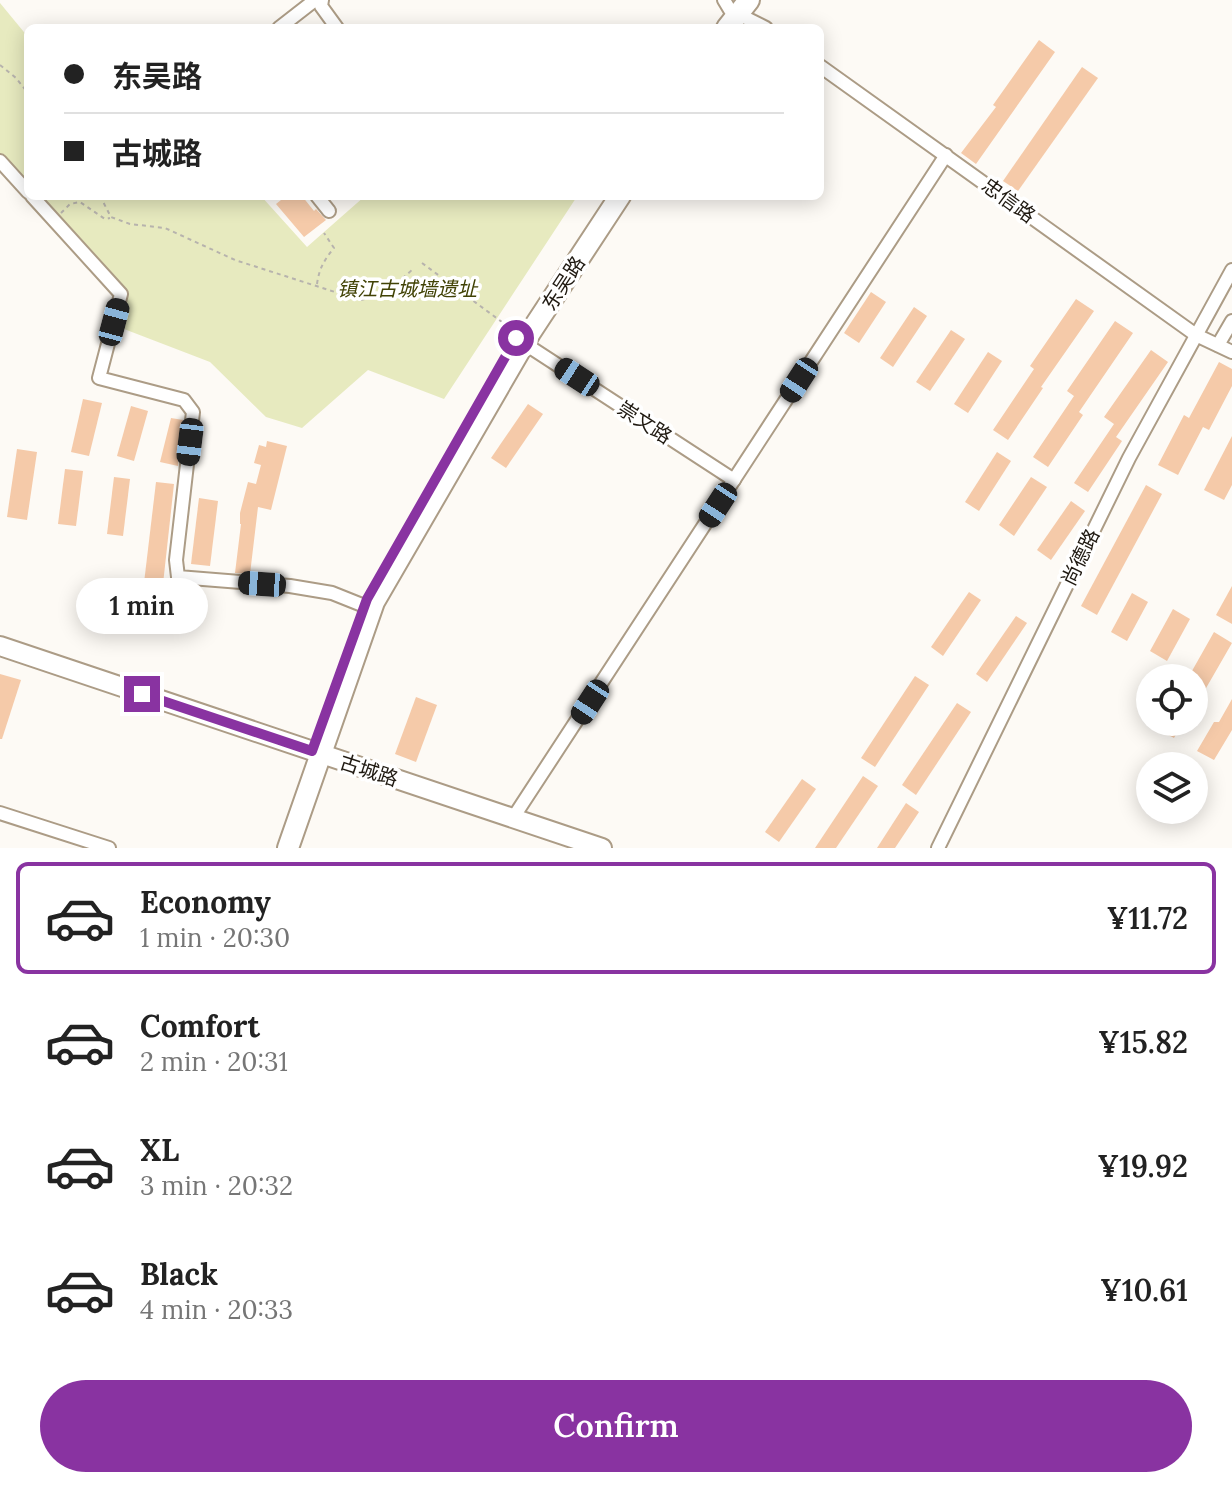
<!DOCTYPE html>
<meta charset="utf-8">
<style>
body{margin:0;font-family:Lora,"Noto Sans SC",serif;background:#f2f2f2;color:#222;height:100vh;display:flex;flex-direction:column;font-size:30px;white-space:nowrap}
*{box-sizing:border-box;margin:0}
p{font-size:26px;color:#767676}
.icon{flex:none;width:44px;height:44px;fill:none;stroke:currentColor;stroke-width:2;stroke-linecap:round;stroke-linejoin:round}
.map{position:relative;height:848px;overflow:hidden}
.side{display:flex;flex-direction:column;background:#fff;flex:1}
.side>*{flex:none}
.guide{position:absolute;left:24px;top:24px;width:800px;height:176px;border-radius:12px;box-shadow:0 4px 20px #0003;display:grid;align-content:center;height:176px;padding:0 40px;background:#fff}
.tools{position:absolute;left:1136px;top:664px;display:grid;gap:16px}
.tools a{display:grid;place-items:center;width:72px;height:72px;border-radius:50%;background:#fff;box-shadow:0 4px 20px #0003;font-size:40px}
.end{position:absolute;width:36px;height:36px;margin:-18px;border:10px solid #8933a1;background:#fff;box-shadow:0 0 0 4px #fff}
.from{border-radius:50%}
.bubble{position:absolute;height:56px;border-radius:28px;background:#fff;box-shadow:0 4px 20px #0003;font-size:26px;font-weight:600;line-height:56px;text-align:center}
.car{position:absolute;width:24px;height:48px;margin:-24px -12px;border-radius:10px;box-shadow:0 0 6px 2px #0007;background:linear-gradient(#222 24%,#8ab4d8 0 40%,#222 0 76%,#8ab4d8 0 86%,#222 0)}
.guide b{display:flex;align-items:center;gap:28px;height:76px;font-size:30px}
.guide b+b{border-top:2px solid #e0e0e0}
.guide i{width:20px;height:20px;background:#222}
ul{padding:14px 0 0;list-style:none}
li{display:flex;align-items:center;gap:24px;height:112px;margin:0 16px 12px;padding:0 24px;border:4px solid transparent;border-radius:12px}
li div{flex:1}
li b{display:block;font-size:30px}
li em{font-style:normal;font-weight:600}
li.active{border-color:#8933a1}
li>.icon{width:72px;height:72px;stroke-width:1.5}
.primary-button{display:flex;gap:16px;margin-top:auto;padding:16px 40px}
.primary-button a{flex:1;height:92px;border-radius:48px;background:#8933a1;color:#fff;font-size:32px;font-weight:600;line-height:92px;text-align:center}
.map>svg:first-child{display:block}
</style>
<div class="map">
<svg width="1232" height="848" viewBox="0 0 1232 848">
<rect width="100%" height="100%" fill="#fdfaf5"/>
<g fill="#e7eabf">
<path d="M0,3L28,37V192L0,161Z"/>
<path d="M32,196H261L307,247L365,196H574L576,198L444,399L368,370L302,428L266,417L210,362L124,329L121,294Z"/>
</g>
<g fill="#f5caa9">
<path d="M1039,40L1055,52L976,164L961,153L996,107L993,105Z"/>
<path d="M1082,67L1098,78L1018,191L1003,181Z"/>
<path d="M286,196H302L314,211L316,209L326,220L304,237L276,204Z"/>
<path d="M871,292L886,302L859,343L844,333Z"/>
<path d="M1076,299L1094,311L1041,387L1043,388L1008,440L993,430L1034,369L1030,366Z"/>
<path d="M914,307L927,316L893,367L880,358Z"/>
<path d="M1115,321L1133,333L1079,412L1083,415L1048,467L1033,457L1074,396L1067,391Z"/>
<path d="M951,330L965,339L930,391L916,382Z"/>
<path d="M1151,350L1168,362L1116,437L1122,441L1088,492L1074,483L1114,424L1104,417Z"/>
<path d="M988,352L1002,361L968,413L954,404Z"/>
<path d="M1219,362L1232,369V386L1209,430L1203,427L1178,475L1158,465L1184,415L1189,418Z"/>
<path d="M83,399L102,403L89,456L71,452Z"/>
<path d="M528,404L543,414L506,468L491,458Z"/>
<path d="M131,406L148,411L134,461L117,456Z"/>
<path d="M171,418L183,420L178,466L160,462Z"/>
<path d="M1232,436V485L1224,500L1204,490Z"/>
<path d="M267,441L287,446L271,510L258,507L250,574L235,573L241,524H240V513L248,482L256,484L261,465L254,463L259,445L266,447Z"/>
<path d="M17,449L37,452L27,520L7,517Z"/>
<path d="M997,452L1011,461L979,511L965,502Z"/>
<path d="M65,469L83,471L76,526L58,524Z"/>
<path d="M114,477L130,479L123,536L107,534Z"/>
<path d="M1031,477L1047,487L1014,536L999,525Z"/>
<path d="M156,482L174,484L163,584L144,583Z"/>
<path d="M1146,485L1162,494L1097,615L1081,606Z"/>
<path d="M199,498L218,501L210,566L191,564Z"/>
<path d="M1071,501L1085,511L1051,560L1037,550Z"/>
<path d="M1232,586V624L1216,615Z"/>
<path d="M969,592L981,600L943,656L931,647Z"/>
<path d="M1132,593L1148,602L1127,641L1111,632Z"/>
<path d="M1173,609L1190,619L1167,661L1150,651Z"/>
<path d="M1016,616L1027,623L987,682L976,674Z"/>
<path d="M1214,632L1232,643L1194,709V678H1188Z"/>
<path d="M0,674L21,680L2,739H0Z"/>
<path d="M915,676L929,685L875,767L861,758Z"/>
<path d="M416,697L437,705L416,762L395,754Z"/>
<path d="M1232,699V730L1214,760L1197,751L1214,722H1219Z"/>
<path d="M957,703L971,712L916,795L902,785Z"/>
<path d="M1158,722H1183L1174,738L1155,728Z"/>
<path d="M863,776L878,786L836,848H815Z"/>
<path d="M802,779L816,789L779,842L765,832Z"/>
<path d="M906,803L919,812L895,848H877Z"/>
</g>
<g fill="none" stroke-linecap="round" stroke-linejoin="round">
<defs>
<g id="street">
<path d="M322,0L321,6L337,28"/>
<path d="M724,0L730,10L766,28"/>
<path d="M279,28L315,0"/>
<path d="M820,66L1196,335L1232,352"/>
<path d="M0,161L28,192"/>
<path d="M32,196L121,294L99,378L184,400L193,412L176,560L178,577L290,586L332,593L372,609"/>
<path d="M317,196L329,211"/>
<path d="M516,338L734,480"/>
<path d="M1218,345L1232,321"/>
<path d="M0,813L109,848"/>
<path d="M513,818L946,155"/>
<path d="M938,848L1129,458L1232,270"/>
</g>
<path id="secondary" d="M0,646L602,848"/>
<g id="primary">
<path d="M727,28L749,0"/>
<path d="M288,848L374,602L530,333L620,196"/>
</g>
</defs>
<use href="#street" stroke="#ac9c86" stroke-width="16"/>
<use href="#secondary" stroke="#ac9c86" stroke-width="22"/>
<use href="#primary" stroke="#ac9c86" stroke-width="24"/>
<g stroke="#b7b3ad" stroke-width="2" stroke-dasharray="4 4" stroke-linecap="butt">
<path d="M0,65L16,78L28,93"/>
<path d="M100,196L111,217L130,224L165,228L235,260L360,300C385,296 395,285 413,269"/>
<path d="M61,213L70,204L80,202L105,219L110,218"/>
<path d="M422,263L510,328"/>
<path d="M317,284C319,269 324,260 334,248L324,233"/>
</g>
<use href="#street" stroke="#fff" stroke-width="12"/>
<use href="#secondary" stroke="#fff" stroke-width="18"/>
<use href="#primary" stroke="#fff" stroke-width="20"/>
</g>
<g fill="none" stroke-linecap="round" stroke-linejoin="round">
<path stroke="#8933a1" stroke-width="10" d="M142,694L312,751L367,599L516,338"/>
</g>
<g text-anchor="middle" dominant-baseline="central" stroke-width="7" stroke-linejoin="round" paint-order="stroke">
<g font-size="20" fill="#1f1911" stroke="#fff">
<text transform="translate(1009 200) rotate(36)">忠信路</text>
<text transform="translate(563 283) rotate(-57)">东吴路</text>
<text transform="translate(645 422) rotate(33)">崇文路</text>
<text transform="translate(1080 557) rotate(-64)">尚德路</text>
<text transform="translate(369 770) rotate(18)">古城路</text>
</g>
<g font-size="20" font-style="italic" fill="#414205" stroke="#fff">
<text x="407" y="288">镇江古城墙遗址</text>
</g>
</g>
</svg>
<div class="tools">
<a><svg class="icon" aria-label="locate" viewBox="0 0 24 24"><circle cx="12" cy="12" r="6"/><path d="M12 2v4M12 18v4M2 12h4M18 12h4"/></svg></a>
<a><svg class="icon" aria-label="layers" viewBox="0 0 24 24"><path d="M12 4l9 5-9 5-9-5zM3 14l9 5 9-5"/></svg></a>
</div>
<i class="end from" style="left:516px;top:338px"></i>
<i class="end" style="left:142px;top:694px"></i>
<div class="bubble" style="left:76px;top:578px;width:132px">1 min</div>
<i class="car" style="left:114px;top:322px;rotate:15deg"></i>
<i class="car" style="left:577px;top:377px;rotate:303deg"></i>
<i class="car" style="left:799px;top:380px;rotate:213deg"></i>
<i class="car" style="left:190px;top:442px;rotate:187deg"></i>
<i class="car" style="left:718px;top:505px;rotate:213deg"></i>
<i class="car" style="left:262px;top:584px;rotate:274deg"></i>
<i class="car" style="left:590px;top:702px;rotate:213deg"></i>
<div class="guide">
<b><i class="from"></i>东吴路</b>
<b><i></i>古城路</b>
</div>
</div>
<section class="side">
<ul>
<li class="active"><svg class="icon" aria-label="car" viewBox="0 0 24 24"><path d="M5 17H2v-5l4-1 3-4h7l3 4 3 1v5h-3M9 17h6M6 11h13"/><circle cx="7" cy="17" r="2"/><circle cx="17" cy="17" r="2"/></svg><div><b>Economy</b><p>1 min · 20:30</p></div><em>¥11.72</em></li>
<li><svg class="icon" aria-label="car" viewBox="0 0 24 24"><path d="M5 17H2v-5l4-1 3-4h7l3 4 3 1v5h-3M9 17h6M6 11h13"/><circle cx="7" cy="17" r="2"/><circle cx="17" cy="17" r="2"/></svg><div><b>Comfort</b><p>2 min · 20:31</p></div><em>¥15.82</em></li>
<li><svg class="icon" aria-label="car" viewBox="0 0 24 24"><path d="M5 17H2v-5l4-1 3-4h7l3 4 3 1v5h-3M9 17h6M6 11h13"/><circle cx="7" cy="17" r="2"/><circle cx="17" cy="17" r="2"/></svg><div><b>XL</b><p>3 min · 20:32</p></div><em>¥19.92</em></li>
<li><svg class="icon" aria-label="car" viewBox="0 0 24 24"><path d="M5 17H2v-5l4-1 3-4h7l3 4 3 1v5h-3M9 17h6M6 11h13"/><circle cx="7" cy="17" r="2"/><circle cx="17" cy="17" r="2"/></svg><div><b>Black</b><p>4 min · 20:33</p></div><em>¥10.61</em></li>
</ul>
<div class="primary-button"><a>Confirm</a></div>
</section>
